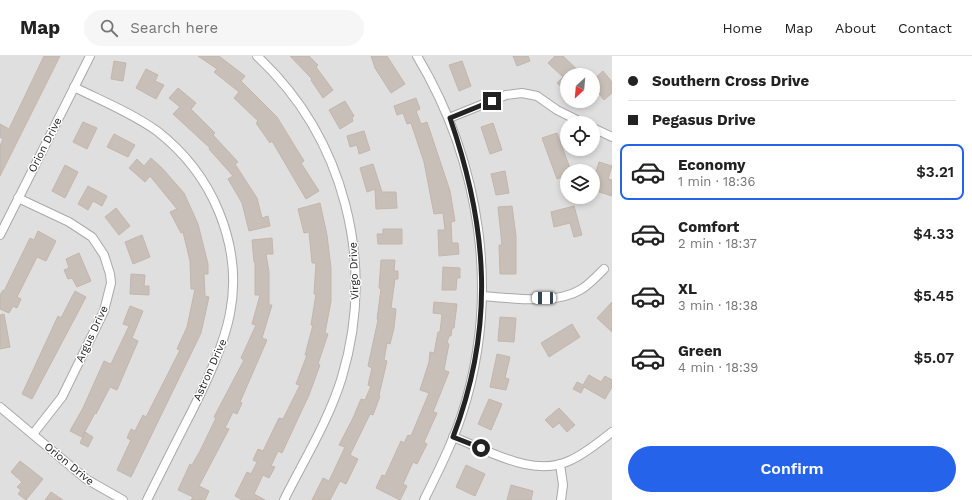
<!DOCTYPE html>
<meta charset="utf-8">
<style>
body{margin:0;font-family:"Work Sans",sans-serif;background:#f6f6f6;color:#222;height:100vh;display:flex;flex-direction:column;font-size:15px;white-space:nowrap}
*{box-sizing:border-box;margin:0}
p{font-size:13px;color:#767676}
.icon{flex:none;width:22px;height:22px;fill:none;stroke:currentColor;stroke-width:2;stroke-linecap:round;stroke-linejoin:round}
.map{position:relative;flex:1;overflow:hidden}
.sheet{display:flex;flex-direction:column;background:#fff;width:360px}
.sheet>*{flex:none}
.top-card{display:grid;align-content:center;height:88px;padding:0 16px;background:#fff}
.needle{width:26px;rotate:206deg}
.buttons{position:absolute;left:560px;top:12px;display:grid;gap:8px}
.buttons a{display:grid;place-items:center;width:40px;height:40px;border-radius:50%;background:#fff;box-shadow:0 2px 6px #0003;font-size:20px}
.end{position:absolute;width:18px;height:18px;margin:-9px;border:5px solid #222;background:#fff;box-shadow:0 0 0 2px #fff}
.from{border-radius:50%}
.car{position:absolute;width:12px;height:24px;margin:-12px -6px;border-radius:5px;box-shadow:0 0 3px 1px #0007;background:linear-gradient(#fff 24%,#345 0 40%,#fff 0 76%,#345 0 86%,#fff 0)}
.top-card b{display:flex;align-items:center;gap:14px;height:38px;font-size:15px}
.top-card b+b{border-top:1px solid #e0e0e0}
.top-card i{width:10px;height:10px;background:#222}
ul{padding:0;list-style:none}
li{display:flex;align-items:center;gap:12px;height:56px;margin:0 8px 6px;padding:0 8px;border:2px solid transparent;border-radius:8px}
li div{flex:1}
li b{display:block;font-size:15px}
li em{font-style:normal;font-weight:600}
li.selected{border-color:#2563eb}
li>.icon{width:36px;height:36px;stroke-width:1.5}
.button{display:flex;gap:8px;margin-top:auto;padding:8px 16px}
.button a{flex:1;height:46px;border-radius:24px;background:#2563eb;color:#fff;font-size:16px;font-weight:600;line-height:46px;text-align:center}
header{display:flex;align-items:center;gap:24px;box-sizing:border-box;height:56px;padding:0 20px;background:#fff;border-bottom:1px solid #e0e0e0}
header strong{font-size:19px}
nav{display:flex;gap:22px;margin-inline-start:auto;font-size:14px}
.search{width:280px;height:36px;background:#f6f6f6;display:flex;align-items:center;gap:10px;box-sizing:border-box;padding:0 14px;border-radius:22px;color:#767676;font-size:15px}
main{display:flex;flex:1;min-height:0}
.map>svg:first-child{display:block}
</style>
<header>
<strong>Map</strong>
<div class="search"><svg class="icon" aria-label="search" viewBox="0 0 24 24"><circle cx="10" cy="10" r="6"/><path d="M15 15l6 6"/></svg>Search here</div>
<nav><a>Home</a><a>Map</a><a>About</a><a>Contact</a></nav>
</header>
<main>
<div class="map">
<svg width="612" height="444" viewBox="0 0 612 444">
<rect width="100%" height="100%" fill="#f2efe9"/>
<path fill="#e0dfdf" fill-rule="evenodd" d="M0,0H612V444H0ZM567,19H593V45H567ZM567,67H593V93H567ZM567,115H593V141H567Z"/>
<g fill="#c7bfb8" stroke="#c4b6ab">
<path d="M44,0H60L0,120V90L3,83L0,81V68L9,73Z"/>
<path d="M198,0H219L245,20L241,25L277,61L304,105L301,107L319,135L306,143L272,85L270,87L256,67L258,65L234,42L239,36L214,16L217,13Z"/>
<path d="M290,0H309L318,9L316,11L333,34L323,42L311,24L312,23Z"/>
<path d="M371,0H387L405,28L391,37L375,12Z"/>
<path d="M513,0H528L530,5L517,10Z"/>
<path d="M555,0H563L583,19H567V36L557,27L563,21L548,7Z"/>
<path d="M114,5L126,7L123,25L111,23Z"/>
<path d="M462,5L471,30L459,35L449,9Z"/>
<path d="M146,13L158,19L155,25L164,29L156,43L136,32Z"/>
<path d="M603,15L612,26V37L604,44L593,30V24Z"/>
<path d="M178,32L196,47L191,53L215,77L213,79L238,106L235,108L257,142L262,162L268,160L270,170L249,175L242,147L228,123L233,120L209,93L210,92L173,58L180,51L169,42Z"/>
<path d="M416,42L420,53L416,55L421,68L427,66L450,135L455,165L451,166L452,187H458L459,198L439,200L438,174H445L443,157L434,158L424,106L411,67L407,68L403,57L397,59L394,50Z"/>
<path d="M345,45L354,60L352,62L353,65L340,73L329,54Z"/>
<path d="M83,66L97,72L87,93L73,86Z"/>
<path d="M493,67L502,94L490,98L481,71Z"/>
<path d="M364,75L370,94L359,98L357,89L350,91L347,80Z"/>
<path d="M557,77L571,115H567V119L557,123L542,82Z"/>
<path d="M114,78L135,89L128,101L107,91Z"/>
<path d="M151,102L162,112L184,137L198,168L208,208V218H204L205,240L209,241L201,277L131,421L117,414L131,384L127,382L131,373L135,375L143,359L146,361L180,294L177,293L187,271L195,233H191L190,205L183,176L181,177L170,156L177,153L150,120L145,126L129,112L137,103L144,110Z"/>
<path d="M599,106L612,110L608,123L612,124V140L593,134V125Z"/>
<path d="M373,108L382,136H396L397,152L376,153L375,133L367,136L360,112Z"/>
<path d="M65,109L78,116L65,142L52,135Z"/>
<path d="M505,115L509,137L496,139L491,118Z"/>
<path d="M88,130L107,140L102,150L93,145L88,154L78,148Z"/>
<path d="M320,147L327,179L331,212V245L325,277L328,278L318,308L320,309L309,339L295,369L282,397L278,395L271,410L275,411L269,422L263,419L254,438L265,444H242L235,440L247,416L251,418L257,406L253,404L258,393L263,395L279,362L283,363L300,329L296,328L307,299H305L313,269H311L316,238H314L316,207H312L309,176L304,177L298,153Z"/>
<path d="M512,150L516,180V218H500L499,189H502L498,151Z"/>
<path d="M574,150L582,179L574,181L570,167L554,171L551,156Z"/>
<path d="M116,152L130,170L119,179L105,161Z"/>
<path d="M383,173H402V188H378L377,178H383Z"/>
<path d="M38,175L56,185L46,205L37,201L17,241L21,243L17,252L13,250L9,257L0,253V239L3,234L4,235L30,182L34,184Z"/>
<path d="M142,179L150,201L133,208L125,186Z"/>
<path d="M272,182L273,198H266L269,216V249H272L262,282L267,284L240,346L242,347L237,358L233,356L225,372L229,373L199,430L209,435L205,444H191L193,441L178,434L190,408L192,409L200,395L216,362L214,361L244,304L241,302L256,269L252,268L260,239H255V206H254L252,184Z"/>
<path d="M79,197L91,225L77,231L72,222L68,223L64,214L69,212L66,203Z"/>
<path d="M381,204H395L394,215H398V223H395L391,252L396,253L394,272L390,288L387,287L384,304L387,305L379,339L380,340L373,359L370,358L350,399L358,403L346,428L340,425L330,444H312L323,422L329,425L345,391L339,389L353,362L361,343L365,344L371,330L368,329L372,312L368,310L378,264L377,263L381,233L379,232Z"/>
<path d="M443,211L460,212V222H457L456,234H442Z"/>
<path d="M131,218L145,219L144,230H149V239L130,238Z"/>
<path d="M75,235L86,241L32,343L22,338L58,260L61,262Z"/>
<path d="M434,246L457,248L454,272H452L451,280H449L447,287L449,288L444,314L449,316L433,356L437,357L424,386L427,388L417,408L413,406L403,428L407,430L400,444L376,432L382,419L385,420L401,385L404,387L408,379L411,380L429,337L420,334L429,306L430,296L434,297L438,276H440L442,258L433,257Z"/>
<path d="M612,246V276L597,262Z"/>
<path d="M130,250L143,255L132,282L138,285L117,334L110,331L96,358L95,357L82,381L70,375L83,352L104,305L111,308L129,270L123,268Z"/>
<path d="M4,258L10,291L0,293V259Z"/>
<path d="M500,261L516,262L514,286L498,285Z"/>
<path d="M572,268L580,281L549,301L541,287Z"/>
<path d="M497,298L510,301L505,322L509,323L506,334L490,331Z"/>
<path d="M589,319L601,326L605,320L612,324V331L605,343L584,331L581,337L573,333L577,326L583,329Z"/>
<path d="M489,343L502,348L491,374L478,368Z"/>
<path d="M559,352L575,369L567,376L559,367L553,372L545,364Z"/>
<path d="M85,376L93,381L88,391L80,387Z"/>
<path d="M20,405L43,423L26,444L18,438L21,434L17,431L22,426L11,416Z"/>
<path d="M466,409L485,418L475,440L456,431Z"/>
<path d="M511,429L533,435L531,444H507Z"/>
<path d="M51,436L63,444H45Z"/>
</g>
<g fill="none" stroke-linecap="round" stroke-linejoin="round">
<defs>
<g id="street">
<path d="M257,0C345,82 376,207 342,321C329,364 304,404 284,444"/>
<path d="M417,0C481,107 501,238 462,358C452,388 438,416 424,444"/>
<path d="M74,31C102,45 132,57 157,75C184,96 206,124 219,156C250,232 226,286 192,355C177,384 162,414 147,444"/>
<path d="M449,62L506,39L522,37L537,40L557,54L583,67"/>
<path d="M593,72L612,81"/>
<path d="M18,142L69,166L92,181L104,199L110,218L111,227L104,255L62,341L33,378"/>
<path d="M0,179L90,0"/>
<path d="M482,240C511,242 555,249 580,234C589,229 596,221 604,213"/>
<path d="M0,351L86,423L123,444"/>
<path d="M453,381C488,394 534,423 571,404C586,397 599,386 612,376"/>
<path d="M560,408L563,429L561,444"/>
</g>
</defs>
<use href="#street" stroke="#a9a9a9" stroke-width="10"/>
<use href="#street" stroke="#fff" stroke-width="8"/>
</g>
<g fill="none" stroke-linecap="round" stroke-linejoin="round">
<path stroke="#222" stroke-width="5" d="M481,392L453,381C495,271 488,172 450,62L492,45"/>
</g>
<g text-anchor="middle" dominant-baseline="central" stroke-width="3" stroke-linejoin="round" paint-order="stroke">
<g font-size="11" fill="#222" stroke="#fff">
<text transform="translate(45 89) rotate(-63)">Orion Drive</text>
<text transform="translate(354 215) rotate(-92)">Virgo Drive</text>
<text transform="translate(92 278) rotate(-65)">Argus Drive</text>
<text transform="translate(210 314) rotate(-66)">Astron Drive</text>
<text transform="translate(69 408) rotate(39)">Orion Drive</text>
</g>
</g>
</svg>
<div class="buttons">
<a><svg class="needle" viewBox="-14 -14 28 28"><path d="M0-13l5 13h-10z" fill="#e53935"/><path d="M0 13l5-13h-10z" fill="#767676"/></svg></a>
<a><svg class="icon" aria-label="locate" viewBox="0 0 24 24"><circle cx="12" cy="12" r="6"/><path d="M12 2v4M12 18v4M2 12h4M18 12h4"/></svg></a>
<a><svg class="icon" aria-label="layers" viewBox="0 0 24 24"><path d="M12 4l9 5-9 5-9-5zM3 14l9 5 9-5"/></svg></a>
</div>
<i class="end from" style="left:481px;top:392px"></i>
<i class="end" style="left:492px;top:45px"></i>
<i class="car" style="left:544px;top:242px;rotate:270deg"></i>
</div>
<section class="sheet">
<div class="top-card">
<b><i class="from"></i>Southern Cross Drive</b>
<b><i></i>Pegasus Drive</b>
</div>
<ul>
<li class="selected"><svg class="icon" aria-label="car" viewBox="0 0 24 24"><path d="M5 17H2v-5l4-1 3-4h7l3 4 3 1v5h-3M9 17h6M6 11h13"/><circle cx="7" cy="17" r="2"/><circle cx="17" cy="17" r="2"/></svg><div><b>Economy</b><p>1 min · 18:36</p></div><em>$3.21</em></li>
<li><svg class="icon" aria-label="car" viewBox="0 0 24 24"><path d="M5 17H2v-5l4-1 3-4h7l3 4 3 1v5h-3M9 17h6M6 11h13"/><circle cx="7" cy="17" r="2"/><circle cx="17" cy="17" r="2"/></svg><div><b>Comfort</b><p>2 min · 18:37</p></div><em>$4.33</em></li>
<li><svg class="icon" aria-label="car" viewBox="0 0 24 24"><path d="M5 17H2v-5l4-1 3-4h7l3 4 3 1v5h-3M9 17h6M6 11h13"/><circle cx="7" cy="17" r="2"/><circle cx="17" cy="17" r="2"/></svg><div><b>XL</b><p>3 min · 18:38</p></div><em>$5.45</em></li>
<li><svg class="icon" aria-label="car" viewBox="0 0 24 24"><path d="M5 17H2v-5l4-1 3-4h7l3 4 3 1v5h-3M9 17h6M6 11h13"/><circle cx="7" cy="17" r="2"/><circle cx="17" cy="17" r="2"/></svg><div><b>Green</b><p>4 min · 18:39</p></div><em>$5.07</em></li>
</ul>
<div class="button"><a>Confirm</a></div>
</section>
</main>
